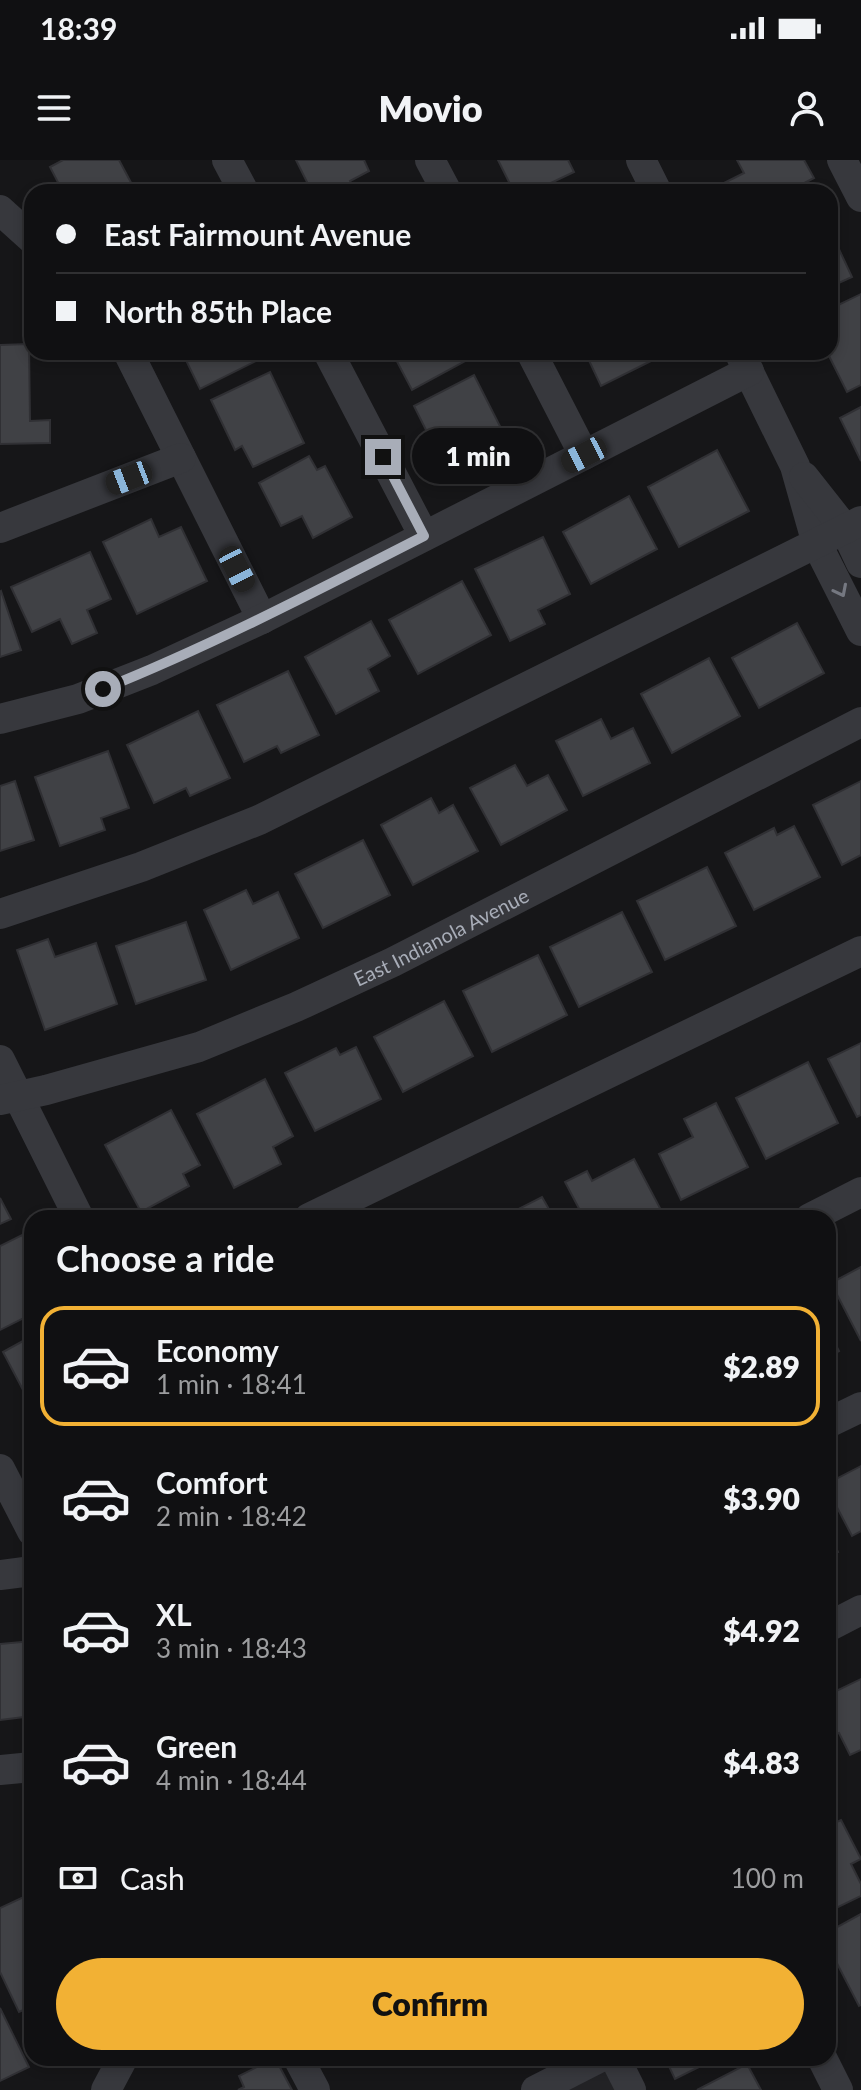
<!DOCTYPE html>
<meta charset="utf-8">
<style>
body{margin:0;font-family:Lato,sans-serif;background:#19191b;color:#f1f3f6;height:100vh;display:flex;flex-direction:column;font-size:30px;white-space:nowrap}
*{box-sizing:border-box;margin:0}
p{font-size:26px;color:#9c9d9f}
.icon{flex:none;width:44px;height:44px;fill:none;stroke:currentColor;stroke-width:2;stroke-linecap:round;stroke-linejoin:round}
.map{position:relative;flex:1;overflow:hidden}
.side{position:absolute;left:24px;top:1050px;width:812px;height:856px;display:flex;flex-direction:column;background:#101012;border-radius:24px;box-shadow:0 4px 12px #0003,0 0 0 2px #303032}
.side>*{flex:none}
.banner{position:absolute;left:24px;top:24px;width:814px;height:176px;border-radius:24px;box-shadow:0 4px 12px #0003,0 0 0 2px #303032;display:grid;align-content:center;height:176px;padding:0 32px;background:#101012}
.end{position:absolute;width:36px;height:36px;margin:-18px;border:10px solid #a8adb8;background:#111;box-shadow:0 0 0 4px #111}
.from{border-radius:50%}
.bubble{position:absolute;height:56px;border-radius:28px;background:#101012;box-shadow:0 4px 12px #0003,0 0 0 2px #303032;font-size:26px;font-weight:800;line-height:56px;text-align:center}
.car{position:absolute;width:24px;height:48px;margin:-24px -12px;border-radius:10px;box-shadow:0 0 6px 2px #0007;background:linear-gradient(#222 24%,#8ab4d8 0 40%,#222 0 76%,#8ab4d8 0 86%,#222 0)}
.banner b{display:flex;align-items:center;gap:28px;height:76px;font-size:30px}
.banner b+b{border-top:2px solid #303032}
.banner i{width:20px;height:20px;background:#f1f3f6}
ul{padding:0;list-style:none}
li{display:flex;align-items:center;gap:24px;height:120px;margin:0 16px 12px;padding:0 16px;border:4px solid transparent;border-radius:24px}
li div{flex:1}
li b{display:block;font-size:30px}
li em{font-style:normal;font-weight:800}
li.active{border-color:#f2b134}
li>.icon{width:72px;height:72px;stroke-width:1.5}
h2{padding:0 32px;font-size:36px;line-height:96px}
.pay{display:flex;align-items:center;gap:20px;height:88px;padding:0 32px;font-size:30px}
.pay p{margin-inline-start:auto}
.button{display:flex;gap:16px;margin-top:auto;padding:16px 32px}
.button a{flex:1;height:92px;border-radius:48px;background:#f2b134;color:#111;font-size:32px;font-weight:800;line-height:92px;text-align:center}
.status{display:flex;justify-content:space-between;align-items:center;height:56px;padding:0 40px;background:#101012;direction:ltr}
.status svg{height:22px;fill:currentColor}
header{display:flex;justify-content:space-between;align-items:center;height:104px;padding:0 32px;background:#101012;font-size:36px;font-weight:800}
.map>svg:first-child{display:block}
</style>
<div class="status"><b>18:39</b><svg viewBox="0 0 49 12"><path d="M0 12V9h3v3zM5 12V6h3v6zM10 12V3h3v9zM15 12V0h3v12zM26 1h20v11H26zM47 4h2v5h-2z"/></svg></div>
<header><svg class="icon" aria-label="menu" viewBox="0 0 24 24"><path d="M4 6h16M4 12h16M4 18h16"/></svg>Movio<svg class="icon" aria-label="person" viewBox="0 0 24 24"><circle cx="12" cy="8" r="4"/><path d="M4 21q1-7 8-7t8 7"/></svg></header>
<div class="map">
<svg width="861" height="1930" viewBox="0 0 861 1930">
<rect width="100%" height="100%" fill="#161618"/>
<path fill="#222225" d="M609,1901L624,1930H553Z"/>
<g fill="#404145" stroke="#303034" stroke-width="2">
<path d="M63,0H119L136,32H63L50,7Z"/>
<path d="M296,0H364L369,11L350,21L355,32H312Z"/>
<path d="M498,0H568L574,12L532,32H514Z"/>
<path d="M737,0H804L814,18L787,32H726L722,24L744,13Z"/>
<path d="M830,70L852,117L830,127Z"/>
<path d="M861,134V225L847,232L827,192H830V149Z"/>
<path d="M29,184L30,261L50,260V283L0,284V185Z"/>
<path d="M182,192H259L262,198L200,229Z"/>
<path d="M392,192H467L471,198L412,230Z"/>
<path d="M585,192H656L659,197L601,226Z"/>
<path d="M270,212L304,283L253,307L242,286L235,290L211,240Z"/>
<path d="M474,215L508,282L447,312L414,246Z"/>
<path d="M861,247V301L840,258Z"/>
<path d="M717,290L749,351L679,387L648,327Z"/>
<path d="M309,296L317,310L325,306L352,357L313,378L302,356L281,366L259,323Z"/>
<path d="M629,336L657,389L591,424L563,372Z"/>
<path d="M151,359L159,377L181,367L207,421L137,454L103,382Z"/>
<path d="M543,377L570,434L538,450L545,464L510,481L475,409Z"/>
<path d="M90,392L111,439L87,450L97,473L72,484L60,459L32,472L11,427Z"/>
<path d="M462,421L491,475L418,514L389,460Z"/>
<path d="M1,431L21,490L0,497V432Z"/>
<path d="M371,461L390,496L368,509L379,531L336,554L305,497Z"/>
<path d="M797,463L824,513L759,548L732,498Z"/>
<path d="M709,498L740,556L672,593L641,534Z"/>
<path d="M288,511L319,575L281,593L277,586L244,602L217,545Z"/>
<path d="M198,551L230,618L190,636L186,628L154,643L127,585Z"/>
<path d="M601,559L611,579L633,568L650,603L583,636L556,581Z"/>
<path d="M108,591L129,648L101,658L105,670L60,686L35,617Z"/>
<path d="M515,605L527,626L548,615L567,650L501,685L470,628Z"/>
<path d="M15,621L34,680L0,691V626Z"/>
<path d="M861,621V695L842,705L813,645Z"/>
<path d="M431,638L439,653L453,645L478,691L413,725L381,665Z"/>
<path d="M794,666L820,717L754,750L725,693L774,668L777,675Z"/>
<path d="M363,680L390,735L323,768L295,714Z"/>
<path d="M707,707L736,766L665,800L637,741Z"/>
<path d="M246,730L253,744L278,732L299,778L231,810L204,750Z"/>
<path d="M622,752L652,812L579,847L550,787Z"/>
<path d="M186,762L206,820L136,844L116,786Z"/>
<path d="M48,779L55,797L96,783L117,844L45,870L17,790Z"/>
<path d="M538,795L567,855L492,892L463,831Z"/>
<path d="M444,841L473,896L403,932L374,877Z"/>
<path d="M861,883V955L857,957L828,899Z"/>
<path d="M356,887L381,939L315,971L285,913L336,888L340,895Z"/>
<path d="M808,902L838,963L766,999L736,938Z"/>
<path d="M265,919L293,976L273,987L281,1004L234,1028L197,954Z"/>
<path d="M716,943L748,1007L681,1040L659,994L693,977L684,959Z"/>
<path d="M171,950L200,1005L183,1014L189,1026L141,1052L105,985Z"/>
<path d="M634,999L661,1050L646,1058H584L565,1022L587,1011L592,1021Z"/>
<path d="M542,1037L554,1058H501Z"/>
<path d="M0,1038L11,1059L0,1064Z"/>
<path d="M22,1075L32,1097V1154L0,1170V1086Z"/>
<path d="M861,1107V1181L831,1123Z"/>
<path d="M828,1170L839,1191L828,1197Z"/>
<path d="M32,1176V1247L3,1192Z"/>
<path d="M861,1306V1371L852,1376L828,1330V1323Z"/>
<path d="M828,1370L838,1392L828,1397Z"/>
<path d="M32,1481V1556L0,1560V1484Z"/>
<path d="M861,1519V1590L850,1595L839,1573L828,1576V1535Z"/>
<path d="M841,1660L861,1699L851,1704L861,1724V1736L828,1752V1666Z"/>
<path d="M32,1728V1846L19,1852L0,1812V1748L26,1736L24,1732Z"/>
<path d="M861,1754V1845L859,1846L828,1786V1772Z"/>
<path d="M0,1848L29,1907L0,1921Z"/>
<path d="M275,1898L292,1930H238L244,1927L239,1916Z"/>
<path d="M665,1898H717L675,1919Z"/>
<path d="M747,1904L761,1930H697Z"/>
</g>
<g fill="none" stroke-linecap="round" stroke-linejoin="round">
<g stroke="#37383d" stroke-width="30">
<path d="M227,0L244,32"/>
<path d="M430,0L447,32"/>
<path d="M641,0L657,32"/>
<path d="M842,0L861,37"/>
<path d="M0,50L32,79"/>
<path d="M128,192L262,459"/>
<path d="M328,192L424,376"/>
<path d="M531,192L584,295"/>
<path d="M739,192L795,306L817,384L861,471"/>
<path d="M804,317L845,369L861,403"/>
<path d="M0,368L181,298"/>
<path d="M0,559L78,539L152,510L262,459L749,211"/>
<path d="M0,754L141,707L259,660L861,361"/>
<path d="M0,900L79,1058"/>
<path id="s1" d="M0,940L46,930L199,887L296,847L393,802L861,562"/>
<path d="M309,1058L861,791"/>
<path d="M810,1058L861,1032"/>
<path d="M828,1263L861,1247"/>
<path d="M0,1309L32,1371"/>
<path d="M0,1415L32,1411"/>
<path d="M828,1467L861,1450"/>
<path d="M0,1610L32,1607"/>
<path d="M298,1898L315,1930"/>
<path d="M615,1898L631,1930"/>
<path d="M822,1898L838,1930"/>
<path d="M106,1930L123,1898"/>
<path d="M536,1930L599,1898"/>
</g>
</g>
<defs><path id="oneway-chevron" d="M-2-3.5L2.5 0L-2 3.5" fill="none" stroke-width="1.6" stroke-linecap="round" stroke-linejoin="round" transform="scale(2)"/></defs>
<use stroke="#757881" href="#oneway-chevron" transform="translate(841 431) rotate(63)"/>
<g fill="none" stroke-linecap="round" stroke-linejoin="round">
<path stroke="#a8adb8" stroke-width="10" d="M103,529C213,485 318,430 424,376L383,297"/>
</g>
<g text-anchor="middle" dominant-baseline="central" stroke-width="6" stroke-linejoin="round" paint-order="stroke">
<g font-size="20" fill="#a8adb8" stroke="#111113">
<text stroke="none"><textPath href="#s1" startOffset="472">East Indianola Avenue</textPath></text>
</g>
</g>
</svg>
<i class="end from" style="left:103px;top:529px"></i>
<i class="end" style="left:383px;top:297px"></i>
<div class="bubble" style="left:412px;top:268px;width:132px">1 min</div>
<i class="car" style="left:584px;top:295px;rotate:243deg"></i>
<i class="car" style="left:129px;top:318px;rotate:249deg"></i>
<i class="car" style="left:237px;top:409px;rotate:153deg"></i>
<div class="banner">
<b><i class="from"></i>East Fairmount Avenue</b>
<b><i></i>North 85th Place</b>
</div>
<section class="side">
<h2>Choose a ride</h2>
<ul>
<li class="active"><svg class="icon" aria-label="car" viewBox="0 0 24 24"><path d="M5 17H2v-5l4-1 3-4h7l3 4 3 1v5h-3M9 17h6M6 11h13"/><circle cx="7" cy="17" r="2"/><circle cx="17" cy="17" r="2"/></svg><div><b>Economy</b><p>1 min · 18:41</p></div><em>$2.89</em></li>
<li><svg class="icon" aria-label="car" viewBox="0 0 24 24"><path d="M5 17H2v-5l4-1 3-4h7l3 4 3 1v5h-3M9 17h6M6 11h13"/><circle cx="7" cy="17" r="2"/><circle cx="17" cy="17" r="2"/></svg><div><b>Comfort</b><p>2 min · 18:42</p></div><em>$3.90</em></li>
<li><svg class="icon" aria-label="car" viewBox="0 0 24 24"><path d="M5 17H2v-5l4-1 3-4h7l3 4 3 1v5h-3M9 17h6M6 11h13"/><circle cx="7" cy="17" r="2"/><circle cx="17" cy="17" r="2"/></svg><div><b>XL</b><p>3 min · 18:43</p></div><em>$4.92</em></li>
<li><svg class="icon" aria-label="car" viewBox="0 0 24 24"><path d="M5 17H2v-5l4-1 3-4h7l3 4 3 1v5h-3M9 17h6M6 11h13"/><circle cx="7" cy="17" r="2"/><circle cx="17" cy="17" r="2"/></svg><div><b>Green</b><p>4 min · 18:44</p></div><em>$4.83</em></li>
</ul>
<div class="pay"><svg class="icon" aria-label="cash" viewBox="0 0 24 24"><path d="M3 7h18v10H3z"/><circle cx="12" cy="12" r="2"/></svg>Cash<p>100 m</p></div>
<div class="button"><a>Confirm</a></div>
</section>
</div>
